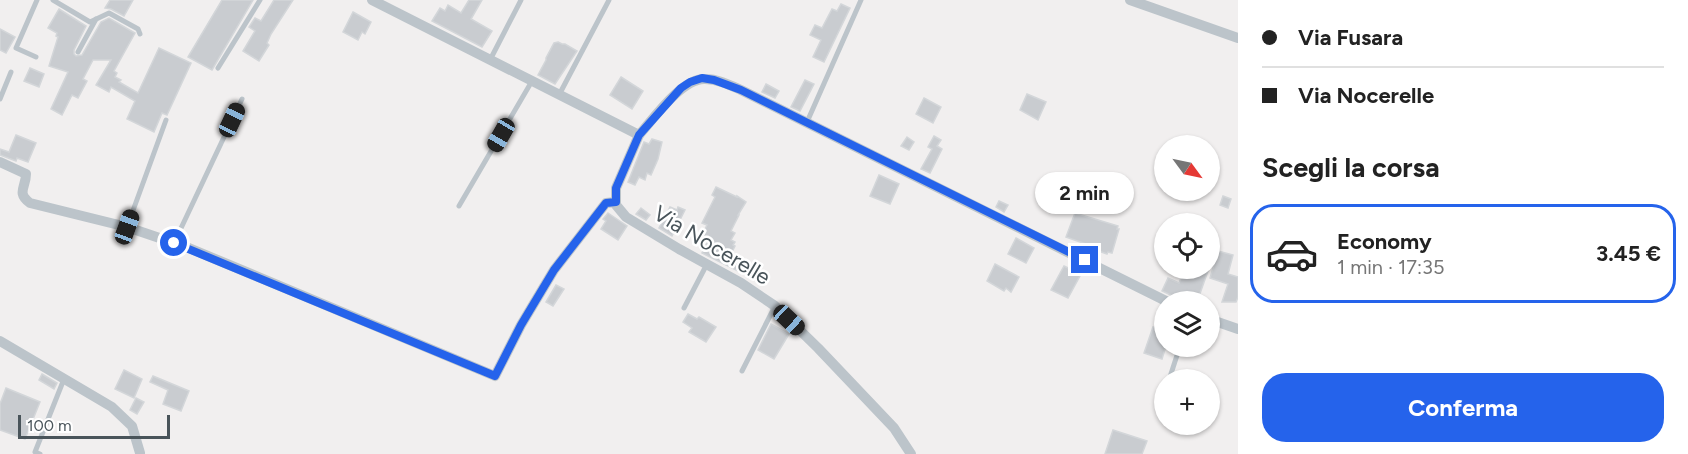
<!DOCTYPE html>
<html lang="it">
<meta charset="utf-8">
<style>
body{margin:0;font-family:Figtree,sans-serif;background:#f2f2f2;color:#222;height:100vh;display:flex;flex-direction:column;font-size:22px;white-space:nowrap}
*{box-sizing:border-box;margin:0}
p{font-size:20px;color:#767676}
.icon{flex:none;width:33px;height:33px;fill:none;stroke:currentColor;stroke-width:2;stroke-linecap:round;stroke-linejoin:round}
.map{position:relative;flex:1;overflow:hidden}
.details{display:flex;flex-direction:column;background:#fff;width:450px}
.details>*{flex:none}
.guide{display:grid;align-content:center;height:132px;padding:0 24px;background:#fff}
.needle{width:39px;rotate:123deg}
.buttons{position:absolute;left:1154px;top:135px;display:grid;gap:12px}
.buttons a{display:grid;place-items:center;width:66px;height:66px;border-radius:50%;background:#fff;box-shadow:0 2px 4px #0004;font-size:30px}
.scale{position:absolute;left:18px;bottom:15px;width:152px;box-sizing:border-box;padding-left:6px;border:3px solid #49545a;border-top:0;font-size:16px;line-height:21px;white-space:nowrap;color:#49545a;-webkit-text-stroke:4px #fff;paint-order:stroke}
.end{position:absolute;width:27px;height:27px;margin:-14px;border:8px solid #2563eb;background:#fff;box-shadow:0 0 0 3px #fff}
.from{border-radius:50%}
.bubble{position:absolute;height:42px;border-radius:21px;background:#fff;box-shadow:0 2px 4px #0004;font-size:20px;font-weight:700;line-height:42px;text-align:center}
.car{position:absolute;width:18px;height:36px;margin:-18px -9px;border-radius:8px;box-shadow:0 0 4px 2px #0007;background:linear-gradient(#222 24%,#8ab4d8 0 40%,#222 0 76%,#8ab4d8 0 86%,#222 0)}
.guide b{display:flex;align-items:center;gap:21px;height:57px;font-size:22px}
.guide b+b{border-top:2px solid #e0e0e0}
.guide i{width:15px;height:15px;background:#222}
ul{padding:0;list-style:none}
li{display:flex;align-items:center;gap:18px;height:99px;margin:0 12px 9px;padding:0 12px;border:3px solid #e0e0e0;border-radius:24px}
li div{flex:1}
li b{display:block;font-size:22px}
li em{font-style:normal;font-weight:700}
li.active{border-color:#2563eb}
li>.icon{width:54px;height:54px;stroke-width:1.5}
h2{padding:0 24px;font-size:27px;line-height:72px}
.action{display:flex;gap:12px;margin-top:auto;padding:12px 24px}
.action a{flex:1;height:69px;border-radius:24px;background:#2563eb;color:#fff;font-size:24px;font-weight:700;line-height:69px;text-align:center}
main{display:flex;flex:1;min-height:0}
.map>svg:first-child{display:block}
</style>
<main>
<div class="map">
<svg width="1238" height="454" viewBox="0 0 1238 454">
<rect width="100%" height="100%" fill="#f1efef"/>
<g fill="#c9ccd0" stroke="#d3d6d9" stroke-width="1.5">
<path d="M110,0H133L124,16L111,9L105,8Z"/>
<path d="M222,0H253L212,70L188,57Z"/>
<path d="M274,0H293L271,34L267,43L269,45L259,61L243,51L255,31L249,27L255,18L261,21Z"/>
<path d="M469,0H482L471,19L492,31L482,47L432,21L440,8L445,11L448,5L461,13Z"/>
<path d="M841,4L850,8L824,62L813,57L821,40L810,35L815,25L822,28L832,9L837,11Z"/>
<path d="M59,9L86,26L74,50V54L76,56L82,55L101,22L109,18L135,33L114,71L117,73L115,77L121,80L119,82L138,93L159,48L191,63L167,115L162,113L154,132L127,119L135,101L111,87L109,92L96,85L111,60H93L83,79L87,81L78,98L72,95L62,115L51,109L68,72L49,66L58,37L56,36L57,33L48,28Z"/>
<path d="M353,12L371,22L365,34L362,32L358,40L343,32Z"/>
<path d="M0,29L15,37L6,53L0,50Z"/>
<path d="M558,42L562,44H565L577,51L555,84L538,75L546,60V58L554,43Z"/>
<path d="M30,68L44,74L39,87L24,81Z"/>
<path d="M621,77L643,91L632,109L610,95Z"/>
<path d="M805,80L814,84L800,111L791,107Z"/>
<path d="M766,84L779,91L775,98L762,92Z"/>
<path d="M1027,94L1046,102L1038,120L1020,110Z"/>
<path d="M924,98L941,107L933,123L916,114Z"/>
<path d="M16,135L36,143L28,162L17,158L16,161L0,155V149L9,152Z"/>
<path d="M934,136L941,140L937,146L942,149L930,173L921,169L932,149L928,147Z"/>
<path d="M907,137L914,142L909,150L901,146Z"/>
<path d="M652,139L662,142L658,159L651,175L647,173L645,180L639,177L635,185L628,182L644,142L649,144Z"/>
<path d="M879,175L899,184L890,204L870,196Z"/>
<path d="M716,187L737,197V196L746,202L738,215H739L731,231L735,233L731,240L735,242L733,245L735,246L729,258L743,265L740,272L702,253L708,241L701,237L707,225L702,223L715,197L712,195Z"/>
<path d="M1223,196L1231,199L1228,208L1220,205Z"/>
<path d="M999,201L1008,205L1004,212L996,207Z"/>
<path d="M670,207L677,210L678,207L685,210L672,236L659,228Z"/>
<path d="M641,208L650,215L646,220L636,214Z"/>
<path d="M608,213L627,226L618,240L601,229L606,221L603,219Z"/>
<path d="M1075,213L1118,226L1117,229H1119L1112,253L1108,252L1107,254L1096,250L1097,248L1066,237Z"/>
<path d="M1016,238L1034,248L1026,263L1008,254Z"/>
<path d="M1218,251L1233,255L1228,274L1238,277V297L1236,302H1222L1228,284L1210,278Z"/>
<path d="M995,264L1019,277L1011,292L1006,288L1004,291L987,281Z"/>
<path d="M1064,266L1081,274L1068,298L1051,290Z"/>
<path d="M1185,268H1201L1208,271L1197,302H1178L1179,299L1162,291L1168,278L1179,283Z"/>
<path d="M556,285L564,289L553,306L546,302Z"/>
<path d="M688,314L697,319L699,317L716,327L706,342L689,332L692,328L683,322Z"/>
<path d="M771,324L789,334L774,359L758,350Z"/>
<path d="M1153,327L1164,330V346H1166L1162,359L1144,353Z"/>
<path d="M124,370L142,379L134,398L115,389Z"/>
<path d="M42,374L57,383L54,389L39,380Z"/>
<path d="M153,376L189,391L181,411L163,404L168,390L150,382Z"/>
<path d="M6,388L40,402L25,439L0,430V404Z"/>
<path d="M136,398L144,402L137,414L130,410Z"/>
<path d="M1113,430L1147,441L1142,454H1105Z"/>
</g>
<g fill="none" stroke-linecap="round" stroke-linejoin="round">
<g stroke="#bcc4ca" stroke-width="5">
<path d="M53,0L90,22L109,13L138,29L140,34"/>
<path d="M78,52L96,19"/>
<path d="M36,57L16,48L37,0"/>
<path d="M490,60L521,0"/>
<path d="M218,68L260,0"/>
<path d="M559,95L609,0"/>
<path d="M0,99L11,72"/>
<path d="M807,122L861,0"/>
<path d="M459,206L532,81"/>
<path d="M127,227L166,120"/>
<path d="M174,243L242,99"/>
<path d="M684,308L707,264"/>
<path d="M742,371L775,306"/>
<path d="M1169,380L1180,346"/>
<path d="M1160,408L1164,397"/>
<path d="M40,454L35,452L64,379"/>
</g>
<g stroke="#bcc4ca" stroke-width="10">
<path d="M372,0L639,135C654,118 682,78 705,79C718,79 730,85 741,90L1168,302"/>
<path d="M1130,0L1238,38"/>
<path d="M639,135L616,188V205L626,217L679,249L741,283L775,306L818,348L894,428L911,454"/>
<path d="M0,162L26,174C26,187 16,193 30,203L127,227L189,248L495,376L521,325L554,270L606,203L616,202"/>
<path d="M1209,319L1238,329"/>
<path d="M0,341L112,407L132,426L140,453"/>
</g>
</g>
<g fill="none" stroke-linecap="round" stroke-linejoin="round">
<path stroke="#2563eb" stroke-width="8" d="M174,243L495,376L521,325L554,270L606,203L616,202V188L639,135L681,88L690,82L702,78L714,80L741,90L1085,260"/>
</g>
<g text-anchor="middle" dominant-baseline="central" stroke-width="5" stroke-linejoin="round" paint-order="stroke">
<g font-size="22" fill="#49545a" stroke="#fff">
<text transform="translate(712 245) rotate(31)">Via Nocerelle</text>
</g>
</g>
</svg>
<div class="buttons">
<a><svg class="needle" viewBox="-14 -14 28 28"><path d="M0-13l5 13h-10z" fill="#e53935"/><path d="M0 13l5-13h-10z" fill="#767676"/></svg></a>
<a><svg class="icon" aria-label="locate" viewBox="0 0 24 24"><circle cx="12" cy="12" r="6"/><path d="M12 2v4M12 18v4M2 12h4M18 12h4"/></svg></a>
<a><svg class="icon" aria-label="layers" viewBox="0 0 24 24"><path d="M12 4l9 5-9 5-9-5zM3 14l9 5 9-5"/></svg></a>
<a>+</a>
</div>
<div class="scale">100 m</div>
<i class="end from" style="left:174px;top:243px"></i>
<i class="end" style="left:1085px;top:260px"></i>
<div class="bubble" style="left:1035px;top:172px;width:99px">2 min</div>
<i class="car" style="left:232px;top:120px;rotate:25deg"></i>
<i class="car" style="left:501px;top:135px;rotate:210deg"></i>
<i class="car" style="left:127px;top:227px;rotate:20deg"></i>
<i class="car" style="left:789px;top:320px;rotate:133deg"></i>
</div>
<section class="details">
<div class="guide">
<b><i class="from"></i>Via Fusara</b>
<b><i></i>Via Nocerelle</b>
</div>
<h2>Scegli la corsa</h2>
<ul>
<li class="active"><svg class="icon" aria-label="car" viewBox="0 0 24 24"><path d="M5 17H2v-5l4-1 3-4h7l3 4 3 1v5h-3M9 17h6M6 11h13"/><circle cx="7" cy="17" r="2"/><circle cx="17" cy="17" r="2"/></svg><div><b>Economy</b><p>1 min · 17:35</p></div><em>3.45 €</em></li>
</ul>
<div class="action"><a>Conferma</a></div>
</section>
</main>
